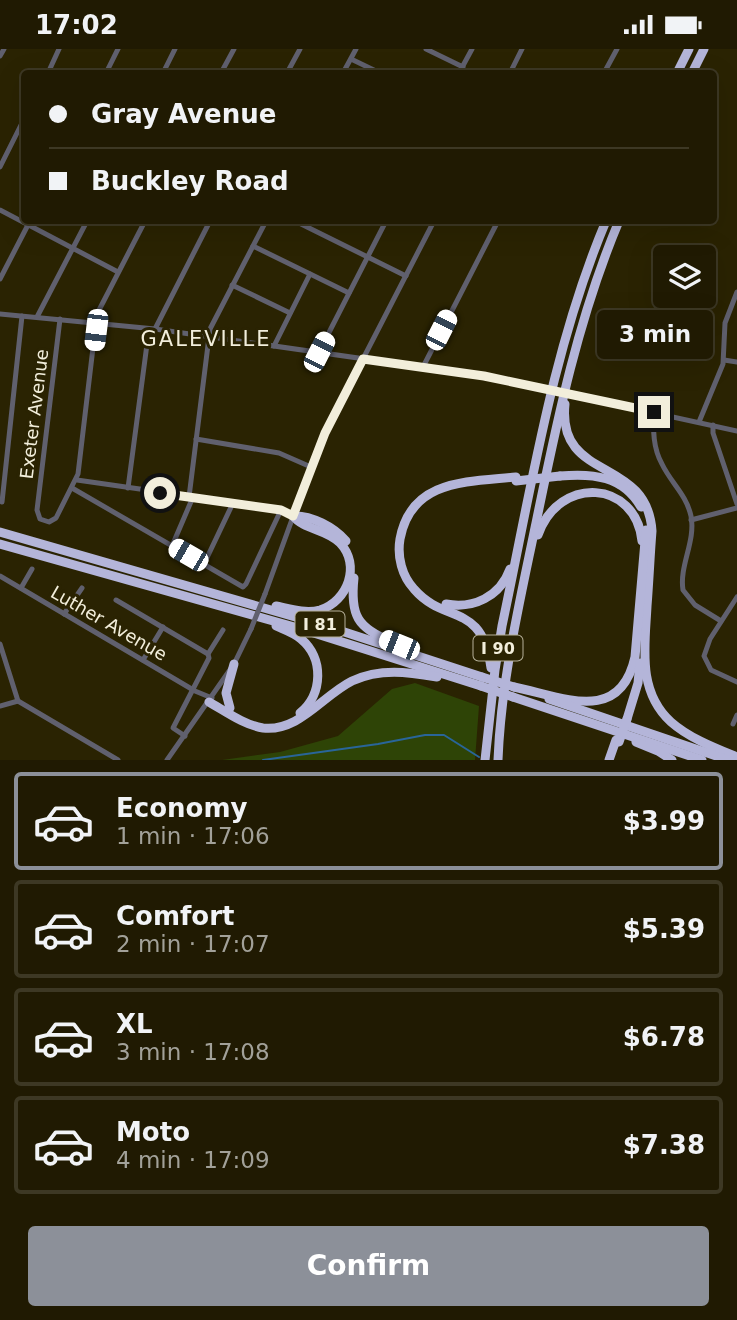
<!DOCTYPE html>
<meta charset="utf-8">
<style>
body{margin:0;font-family:"DejaVu Sans",sans-serif;background:#2d2711;color:#f1f3f6;height:100vh;display:flex;flex-direction:column;font-size:26px;white-space:nowrap}
*{box-sizing:border-box;margin:0}
p{font-size:23px;color:#a2a199}
.icon{flex:none;width:38px;height:38px;fill:none;stroke:currentColor;stroke-width:2;stroke-linecap:round;stroke-linejoin:round}
.map{position:relative;height:711px;overflow:hidden}
.sheet{display:flex;flex-direction:column;background:#201a02;flex:1}
.sheet>*{flex:none}
.banner{position:absolute;left:21px;top:21px;width:696px;height:154px;border-radius:7px;box-shadow:0 7px 28px #0002,0 0 0 2px #3d3824;display:grid;align-content:center;height:154px;padding:0 28px;background:#201a02}
.fabs{position:absolute;left:653px;top:196px;display:grid;gap:14px}
.fabs a{display:grid;place-items:center;width:63px;height:63px;border-radius:7px;background:#201a02;box-shadow:0 7px 28px #0002,0 0 0 2px #3d3824;font-size:35px}
.end{position:absolute;width:32px;height:32px;margin:-16px;border:9px solid #f2eedb;background:#111;box-shadow:0 0 0 4px #111}
.from{border-radius:50%}
.bubble{position:absolute;height:49px;border-radius:7px;background:#201a02;box-shadow:0 7px 28px #0002,0 0 0 2px #3d3824;font-size:23px;font-weight:700;line-height:49px;text-align:center}
.car{position:absolute;width:21px;height:42px;margin:-21px -10px;border-radius:9px;box-shadow:0 0 5px 2px #0007;background:linear-gradient(#fff 24%,#345 0 40%,#fff 0 76%,#345 0 86%,#fff 0)}
.banner b{display:flex;align-items:center;gap:24px;height:66px;font-size:26px}
.banner b+b{border-top:2px solid #3d3824}
.banner i{width:18px;height:18px;background:#f1f3f6}
ul{padding:12px 0 0;list-style:none}
li{display:flex;align-items:center;gap:21px;height:98px;margin:0 14px 10px;padding:0 14px;border:4px solid #3d3824;border-radius:7px}
li div{flex:1}
li b{display:block;font-size:26px}
li em{font-style:normal;font-weight:700}
li.selected{border-color:#8c9099}
li>.icon{width:63px;height:63px;stroke-width:1.5}
.cta{display:flex;gap:14px;margin-top:auto;padding:14px 28px}
.cta a{flex:1;height:80px;border-radius:7px;background:#8c9099;color:#fff;font-size:28px;font-weight:700;line-height:80px;text-align:center}
.status{display:flex;justify-content:space-between;align-items:center;height:49px;padding:0 35px;background:#201a02;direction:ltr}
.status svg{height:19px;fill:currentColor}
.map>svg:first-child{display:block}
</style>
<div class="status"><b>17:02</b><svg viewBox="0 0 49 12"><path d="M0 12V9h3v3zM5 12V6h3v6zM10 12V3h3v9zM15 12V0h3v12zM26 1h20v11H26zM47 4h2v5h-2z"/></svg></div>
<div class="map">
<svg width="737" height="711" viewBox="0 0 737 711">
<rect width="100%" height="100%" fill="#2a2302"/>
<path fill="#2e4406" d="M415,634L479,657L475,711H222L280,703L338,687L392,640Z"/>
<g fill="none" stroke-linecap="round" stroke-linejoin="round">
<path stroke="#296599" stroke-width="2" d="M263,711L378,695L425,686H444L479,708"/>
<g stroke="#60606e" stroke-width="5">
<path d="M426,0L463,18"/>
<path d="M0,7L4,0"/>
<path d="M351,10L380,24"/>
<path d="M48,24L59,0"/>
<path d="M106,24L118,0"/>
<path d="M163,24L175,0"/>
<path d="M221,24L234,0"/>
<path d="M287,24L300,0"/>
<path d="M343,24L356,0"/>
<path d="M459,24L472,0"/>
<path d="M510,24L522,0"/>
<path d="M604,24L617,0"/>
<path d="M0,118L24,70"/>
<path d="M0,161L118,223"/>
<path d="M295,172L406,227"/>
<path d="M253,197L349,244"/>
<path d="M0,230L30,172"/>
<path d="M232,236L290,264"/>
<path d="M0,265L155,280L484,327L541,339"/>
<path d="M37,268L87,172"/>
<path d="M60,270L37,461L40,470L49,473L56,469L78,425L97,265L145,172"/>
<path d="M155,280L210,172"/>
<path d="M274,297L310,225"/>
<path d="M319,303L386,172"/>
<path d="M724,311L737,313"/>
<path d="M423,318L498,172"/>
<path d="M577,347L737,382"/>
<path d="M654,363C653,381 653,399 662,415C671,434 686,445 691,467C696,492 679,517 683,541L695,556L721,572"/>
<path d="M699,373L723,315L725,274L737,243"/>
<path d="M713,376V384L737,455"/>
<path d="M196,390L279,404L311,418"/>
<path d="M77,431L244,455L281,461L293,467"/>
<path d="M72,439L243,538L246,535L281,461"/>
<path d="M128,439L149,280"/>
<path d="M189,448L210,280L266,172"/>
<path d="M2,453L22,267"/>
<path d="M691,471L737,459"/>
<path d="M172,497L193,448"/>
<path d="M204,515L233,454"/>
<path d="M0,527L195,642L212,649"/>
<path d="M21,539L32,520"/>
<path d="M265,545L311,418L331,372L434,172"/>
<path d="M737,548L710,590L704,607L711,621L737,633"/>
<path d="M116,551L208,605"/>
<path d="M64,565L82,539"/>
<path d="M0,595L18,652"/>
<path d="M143,611L163,578"/>
<path d="M18,652L118,711"/>
<path d="M0,657L18,652"/>
<path d="M733,675L737,666"/>
<path d="M185,687L173,679L209,609L208,605L223,581"/>
<path d="M167,711L234,615L251,580"/>
</g>
<g stroke="#b4b5d9" stroke-width="9">
<path d="M677,24L689,0"/>
<path d="M692,24L704,0"/>
<path d="M565,355C557,434 647,406 652,482C650,507 649,532 647,557C645,598 637,642 671,673C689,689 715,699 737,708"/>
<path d="M560,427C593,424 623,427 641,458"/>
<path d="M293,467C311,466 334,478 346,492"/>
<path d="M0,483L323,576L482,628"/>
<path d="M538,486C559,426 636,431 642,492"/>
<path d="M0,495L298,579L481,637"/>
<path d="M354,529C350,566 357,579 392,593"/>
<path d="M446,555C473,560 500,548 510,520"/>
<path d="M276,557C290,560 306,565 320,561C348,552 361,516 340,494C327,480 304,481 293,467"/>
<path d="M276,577C285,581 294,584 301,590C324,609 323,645 300,664"/>
<path d="M491,619C482,552 445,576 414,540C402,527 397,508 400,490C411,430 468,433 516,428"/>
<path d="M514,638C563,648 620,676 635,608L646,481"/>
<path d="M513,648L702,711"/>
<path d="M549,650L728,711"/>
<path d="M209,653C225,662 244,676 263,679C299,683 322,647 352,632C380,619 408,623 437,628"/>
<path d="M230,659L226,644L234,615"/>
<path d="M627,670L638,634L640,614"/>
<path d="M636,693L658,702L672,711"/>
<path d="M485,711L495,621L502,577C531,441 552,300 606,172"/>
<path d="M498,711C501,631 520,552 536,474C557,372 578,269 619,172"/>
<path d="M609,711L616,691"/>
</g>
<g stroke="#60606e" stroke-width="5">
<path d="M541,339L577,347"/>
<path d="M251,580L265,545"/>
</g>
<g stroke="#b4b5d9" stroke-width="9">
<path d="M516,432L560,427"/>
<path d="M482,628L514,638"/>
<path d="M481,637L513,648"/>
<path d="M619,693L627,670"/>
</g>
</g>
<g fill="none" stroke-linecap="round" stroke-linejoin="round">
<path stroke="#f2eedb" stroke-width="9" d="M160,444L281,461L293,467L325,384L363,310L484,327L654,363"/>
</g>
<g text-anchor="middle" dominant-baseline="central" stroke-width="6" stroke-linejoin="round" paint-order="stroke">
<g fill="#2a2302" stroke="#b6b19a" stroke-width="2">
<rect x="295.5" y="562.5" width="49" height="25" rx="5"/>
<rect x="473.5" y="586.5" width="49" height="25" rx="5"/>
</g>
<g font-size="16" font-weight="bold" fill="#f2eedb">
<text x="320" y="575">I 81</text>
<text x="498" y="599">I 90</text>
</g>
<g font-size="18" fill="#f2eedb" stroke="#2a2302">
<text transform="translate(34 365) rotate(-83)">Exeter Avenue</text>
<text transform="translate(109 574) rotate(30)">Luther Avenue</text>
</g>
<g font-size="21" letter-spacing="2" fill="#f2eedb" stroke="#2a2302">
<text x="206" y="290">GALEVILLE</text>
</g>
</g>
</svg>
<div class="fabs">
<a><svg class="icon" aria-label="layers" viewBox="0 0 24 24"><path d="M12 4l9 5-9 5-9-5zM3 14l9 5 9-5"/></svg></a>
</div>
<i class="end from" style="left:160px;top:444px"></i>
<i class="end" style="left:654px;top:363px"></i>
<div class="bubble" style="left:597px;top:261px;width:116px">3 min</div>
<i class="car" style="left:96px;top:281px;rotate:187deg"></i>
<i class="car" style="left:441px;top:281px;rotate:27deg"></i>
<i class="car" style="left:319px;top:303px;rotate:27deg"></i>
<i class="car" style="left:188px;top:506px;rotate:300deg"></i>
<i class="car" style="left:399px;top:596px;rotate:292deg"></i>
<div class="banner">
<b><i class="from"></i>Gray Avenue</b>
<b><i></i>Buckley Road</b>
</div>
</div>
<section class="sheet">
<ul>
<li class="selected"><svg class="icon" aria-label="car" viewBox="0 0 24 24"><path d="M5 17H2v-5l4-1 3-4h7l3 4 3 1v5h-3M9 17h6M6 11h13"/><circle cx="7" cy="17" r="2"/><circle cx="17" cy="17" r="2"/></svg><div><b>Economy</b><p>1 min · 17:06</p></div><em>$3.99</em></li>
<li><svg class="icon" aria-label="car" viewBox="0 0 24 24"><path d="M5 17H2v-5l4-1 3-4h7l3 4 3 1v5h-3M9 17h6M6 11h13"/><circle cx="7" cy="17" r="2"/><circle cx="17" cy="17" r="2"/></svg><div><b>Comfort</b><p>2 min · 17:07</p></div><em>$5.39</em></li>
<li><svg class="icon" aria-label="car" viewBox="0 0 24 24"><path d="M5 17H2v-5l4-1 3-4h7l3 4 3 1v5h-3M9 17h6M6 11h13"/><circle cx="7" cy="17" r="2"/><circle cx="17" cy="17" r="2"/></svg><div><b>XL</b><p>3 min · 17:08</p></div><em>$6.78</em></li>
<li><svg class="icon" aria-label="car" viewBox="0 0 24 24"><path d="M5 17H2v-5l4-1 3-4h7l3 4 3 1v5h-3M9 17h6M6 11h13"/><circle cx="7" cy="17" r="2"/><circle cx="17" cy="17" r="2"/></svg><div><b>Moto</b><p>4 min · 17:09</p></div><em>$7.38</em></li>
</ul>
<div class="cta"><a>Confirm</a></div>
</section>
